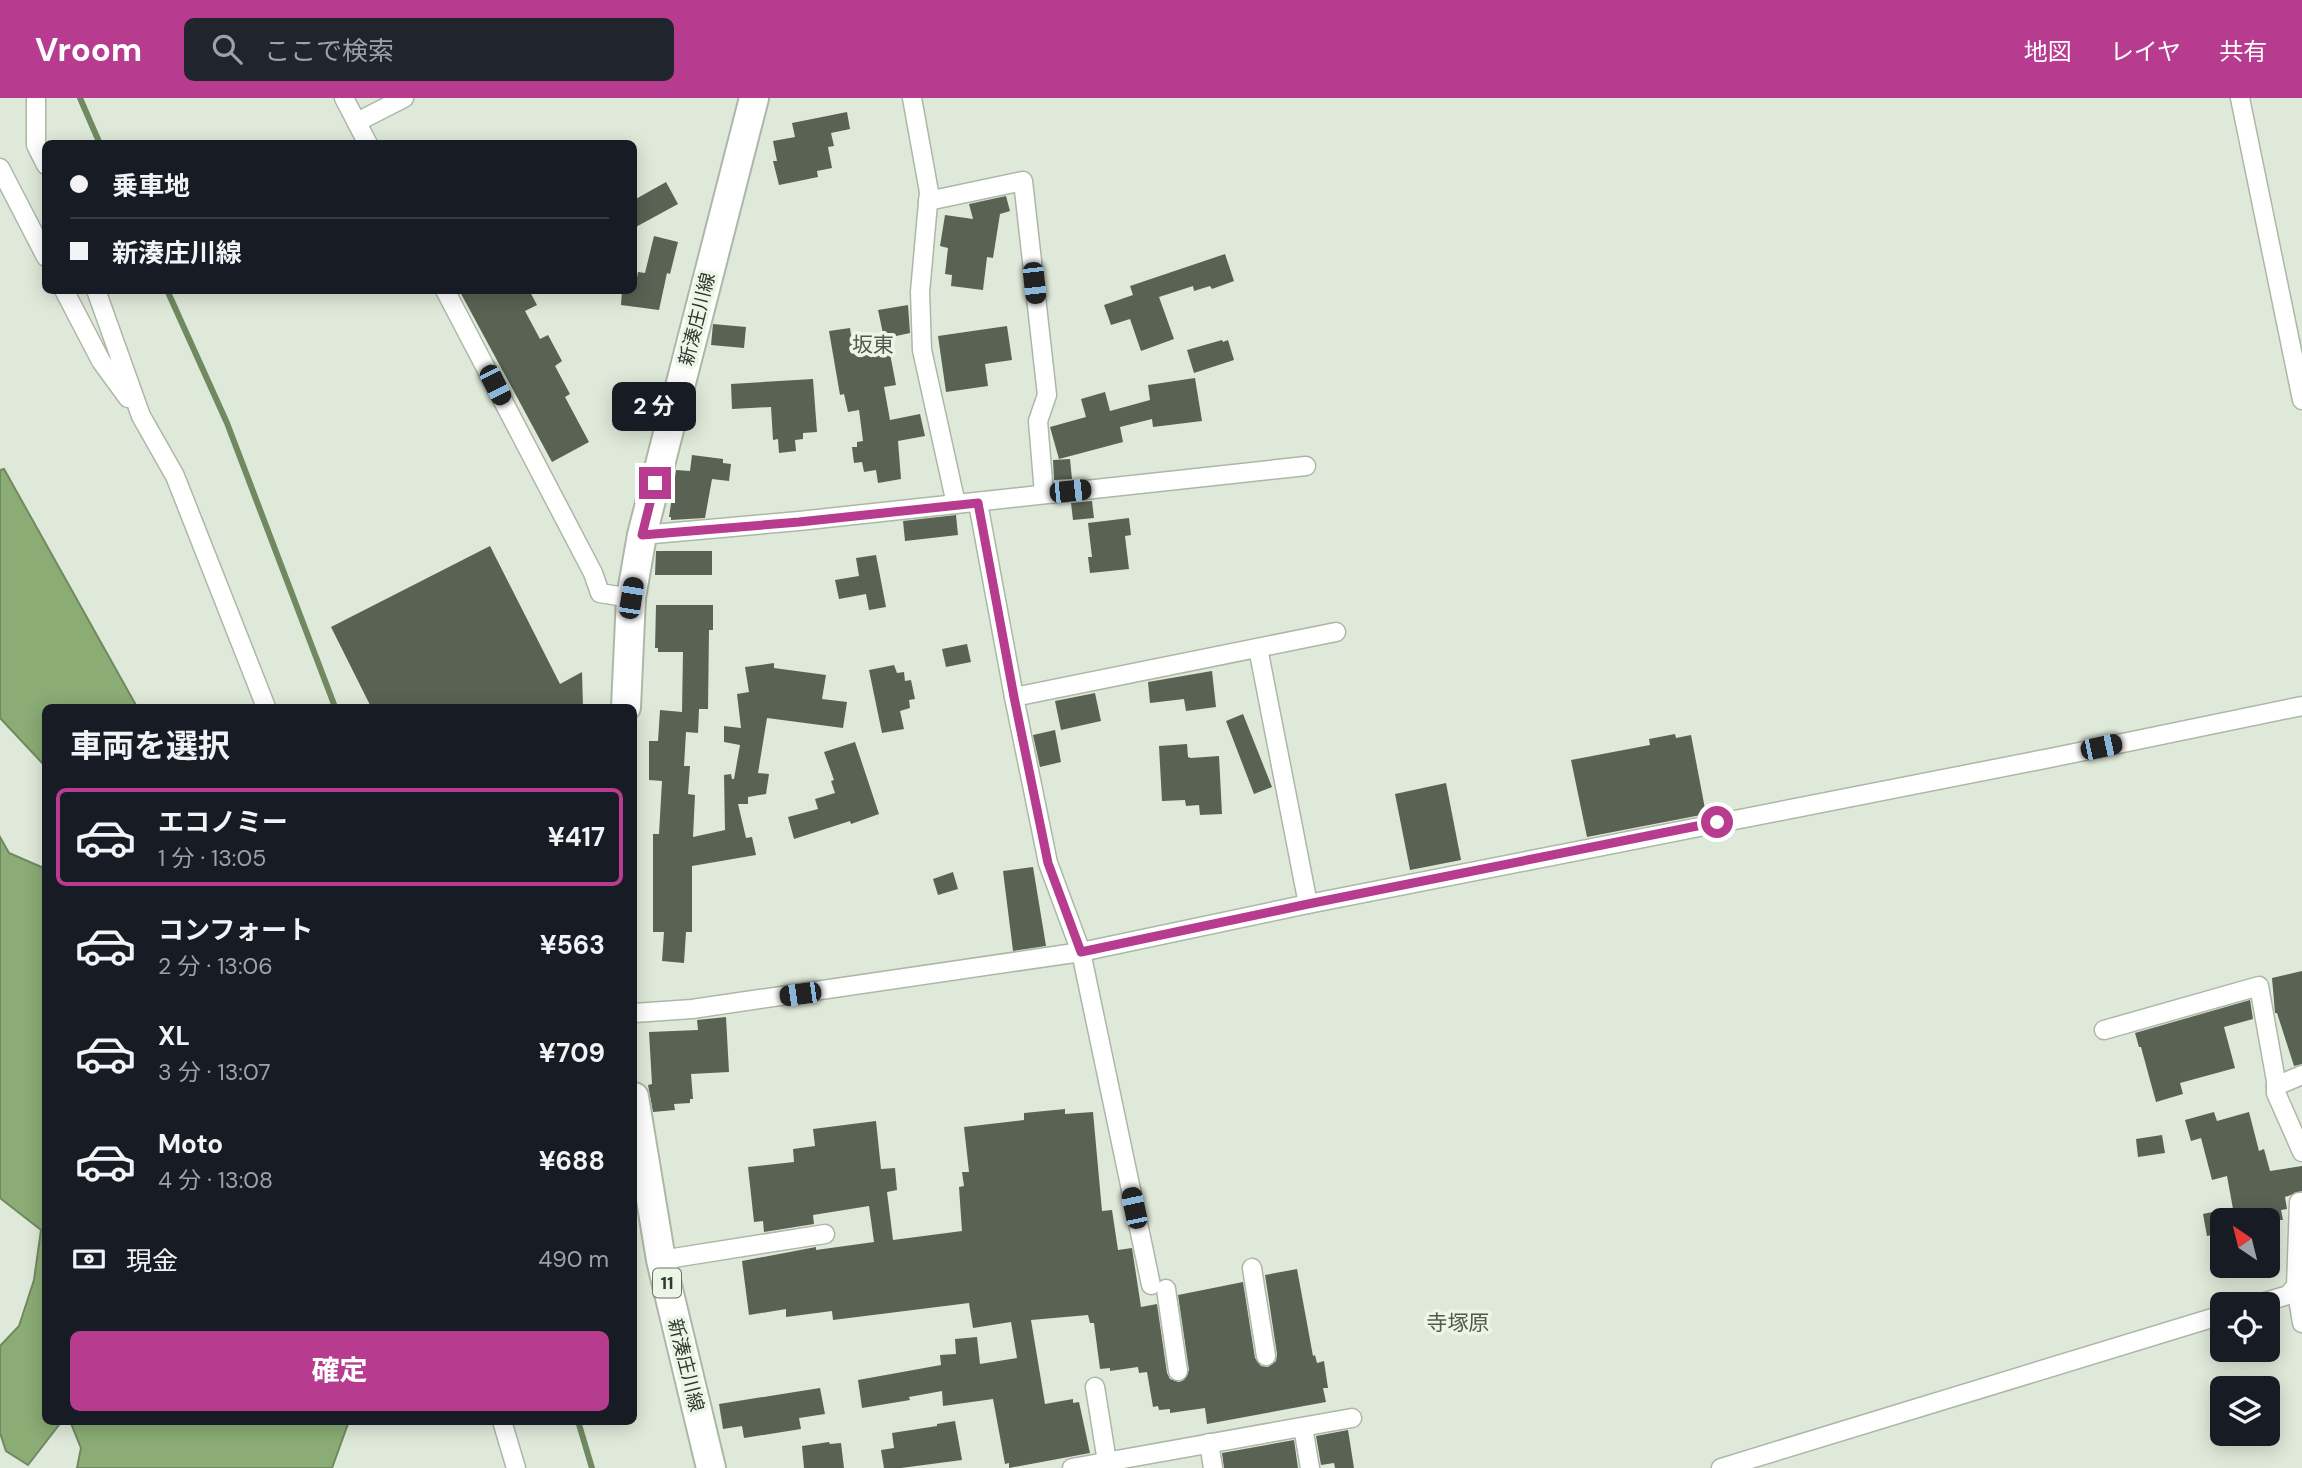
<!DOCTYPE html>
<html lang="ja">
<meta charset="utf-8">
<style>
body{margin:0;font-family:"DM Sans","Noto Sans JP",sans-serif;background:#20242c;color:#f1f3f6;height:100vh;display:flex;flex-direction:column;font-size:26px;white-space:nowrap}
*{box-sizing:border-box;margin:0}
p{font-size:23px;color:#9ea1a6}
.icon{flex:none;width:38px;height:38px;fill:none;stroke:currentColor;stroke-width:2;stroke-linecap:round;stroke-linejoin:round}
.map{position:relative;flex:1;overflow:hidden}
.drawer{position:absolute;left:42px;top:606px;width:595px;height:721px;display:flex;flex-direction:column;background:#171b24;border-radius:10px;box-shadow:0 4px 18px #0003}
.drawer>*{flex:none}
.top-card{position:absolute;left:42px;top:42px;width:595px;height:154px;border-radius:10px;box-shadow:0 4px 18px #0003;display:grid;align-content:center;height:154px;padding:0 28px;background:#171b24}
.needle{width:46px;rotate:325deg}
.buttons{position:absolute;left:2210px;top:1110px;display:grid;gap:14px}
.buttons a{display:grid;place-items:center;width:70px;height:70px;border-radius:10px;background:#171b24;box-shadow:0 4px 18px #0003;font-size:35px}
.end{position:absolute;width:32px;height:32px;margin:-16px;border:9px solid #b73c8f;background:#fff;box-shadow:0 0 0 4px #fff}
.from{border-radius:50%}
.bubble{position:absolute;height:49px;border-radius:10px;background:#171b24;box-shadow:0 4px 18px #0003;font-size:23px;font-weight:700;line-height:49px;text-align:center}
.car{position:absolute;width:21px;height:42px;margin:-21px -10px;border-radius:9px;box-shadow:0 0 5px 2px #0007;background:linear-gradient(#222 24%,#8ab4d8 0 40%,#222 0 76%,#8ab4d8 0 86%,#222 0)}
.top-card b{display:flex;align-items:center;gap:24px;height:66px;font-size:26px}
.top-card b+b{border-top:2px solid #363941}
.top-card i{width:18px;height:18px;background:#f1f3f6}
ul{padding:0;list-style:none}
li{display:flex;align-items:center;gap:21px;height:98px;margin:0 14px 10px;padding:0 14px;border:4px solid transparent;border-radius:10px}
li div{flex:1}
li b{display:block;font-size:26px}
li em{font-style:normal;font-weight:700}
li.active{border-color:#b73c8f}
li>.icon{width:63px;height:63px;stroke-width:1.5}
h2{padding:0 28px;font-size:32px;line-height:84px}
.pay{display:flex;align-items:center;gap:18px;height:77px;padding:0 28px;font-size:26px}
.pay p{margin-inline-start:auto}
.button{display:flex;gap:14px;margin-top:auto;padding:14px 28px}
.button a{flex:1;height:80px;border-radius:10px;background:#b73c8f;color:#fff;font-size:28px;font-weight:700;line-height:80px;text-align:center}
header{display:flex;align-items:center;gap:42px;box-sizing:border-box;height:98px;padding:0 35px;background:#b73c8f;color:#fff}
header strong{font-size:33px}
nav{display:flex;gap:38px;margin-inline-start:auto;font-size:24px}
.search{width:490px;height:63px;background:#20242c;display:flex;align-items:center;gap:18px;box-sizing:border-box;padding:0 24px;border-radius:10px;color:#9ea1a6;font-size:26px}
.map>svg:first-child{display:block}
</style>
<header>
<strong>Vroom</strong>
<div class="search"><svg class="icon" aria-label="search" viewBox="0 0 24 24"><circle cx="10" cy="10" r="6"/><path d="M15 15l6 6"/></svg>ここで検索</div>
<nav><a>地図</a><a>レイヤ</a><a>共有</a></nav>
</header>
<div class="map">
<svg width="2302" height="1370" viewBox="0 0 2302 1370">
<rect width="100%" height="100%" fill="#dfe9d9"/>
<g fill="#8bac75" stroke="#718961" stroke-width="2">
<path d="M4,371L137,609H46L45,668L0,620V372Z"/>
<path d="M0,739L9,755L46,771V1323H62L28,1367L6,1353L0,1335V1248L19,1228L34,1182L41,1132L0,1100Z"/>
<path d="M70,1323H349L332,1370H77L81,1350Z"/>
</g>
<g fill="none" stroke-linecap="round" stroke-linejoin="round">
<g stroke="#718961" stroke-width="6">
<path d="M80,0L100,46"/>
<path d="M167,192L227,325L335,609"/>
<path d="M578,1323L592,1370"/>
</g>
</g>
<g fill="#5a6254">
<path d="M847,14L850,31L831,35L834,48L828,49L832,70L817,73L818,79L779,87L773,63H777L773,43L795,39L792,25Z"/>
<path d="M666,84L678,106L634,130V102Z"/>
<path d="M1006,98L1010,113L1000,116L993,160L987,159L983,192L951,188L952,177L945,176L948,150L940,148L945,117L973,121L969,106Z"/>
<path d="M654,138L678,144L670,176L667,175L659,212L621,207L622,192H634V185H636L638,174L645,175Z"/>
<path d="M1225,156L1234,183L1212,191L1210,188L1194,193L1193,188L1159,199L1174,241L1141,253L1130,221L1111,227L1104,207L1133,197L1130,188Z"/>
<path d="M459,192H529L537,207L525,213L540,241L548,237L562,263L555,268L570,296L565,299L589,344L552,364Z"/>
<path d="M908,207L910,235L887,240L896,287L884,289L890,322L920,316L925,338L898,343L901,381L878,385L876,372L864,374L862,364L854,365L852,349H857V344L863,343L859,312L848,314L844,296L840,297L829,233L850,230L852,244L884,240L878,212Z"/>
<path d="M713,226L746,229L744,250L711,247Z"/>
<path d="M1007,228L1012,262L985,266L988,288L946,294L938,238Z"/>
<path d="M1222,242L1223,244L1228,242L1234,262L1194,275L1187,252Z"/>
<path d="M1195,280L1202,323L1153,329L1152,321L1120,329L1123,344L1059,361L1050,329L1086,319L1081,301L1105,294L1110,313L1150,302L1148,287Z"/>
<path d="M813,281L817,334L803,335V341L795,342L796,353L779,355L778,341L773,342L771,309L732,311L731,286Z"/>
<path d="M692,357L723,361V365L731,366L729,383L712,381L705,420L671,422V419H669L676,372L690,373Z"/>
<path d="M1070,361L1072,381L1054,382L1053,362Z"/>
<path d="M1092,403L1094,420L1073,422L1071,405Z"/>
<path d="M956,417L958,437L905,443L903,423Z"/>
<path d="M1129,420L1131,437L1125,438L1129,471L1090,475L1088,459H1092L1088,425Z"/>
<path d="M490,448L560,586L582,574L583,609H371L331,529Z"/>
<path d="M656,453H712V477H655Z"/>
<path d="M876,457L886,509L869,512L866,496L839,501L835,482L859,478L856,460Z"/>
<path d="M656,507H713V532H709L708,611H699L698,635L686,634L684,668H690L688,696L695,697L693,739L725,732L724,677L731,676L732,681H734L740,647L724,644V628L741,630L737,596L749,594L745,569L774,565V570L826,577L822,601L847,604L843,630L767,620L758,675L769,676L766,696L748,699V706H738L746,740L752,739L756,757L692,768V834H686L684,865L662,863L664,834H653V736H659L662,683L649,682V643H658L660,612L682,614L683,554H658V550H655Z"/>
<path d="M967,546L971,564L946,569L942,551Z"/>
<path d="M894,567L897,575L904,574L905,583L911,582L915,601L909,602L910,610L900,613L904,631L882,635L869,572Z"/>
<path d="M1212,573L1216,609L1186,613L1184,601L1150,605L1148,584Z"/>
<path d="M1095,595L1101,623L1061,632L1055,603Z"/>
<path d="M1243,616L1272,689L1254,696L1226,623Z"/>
<path d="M1055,632L1061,664L1040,669L1033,637Z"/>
<path d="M1675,636L1676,640L1691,637L1706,716L1587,739L1571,662L1650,647L1649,641Z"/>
<path d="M855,644L879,716L851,726L850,723L794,741L788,719L818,711L815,701L835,695L831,683L834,682L824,654Z"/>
<path d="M1187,646L1188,659L1191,660L1219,658L1222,716L1200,717L1199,707L1186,708L1185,702L1162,703L1159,648Z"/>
<path d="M1446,685L1461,762L1410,772L1395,696Z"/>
<path d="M1033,769L1046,848L1013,853L1003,773Z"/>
<path d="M953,774L958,791L938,797L933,781Z"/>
<path d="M2302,873V966L2294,968L2277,915H2275L2272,880Z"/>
<path d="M2250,902L2253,921L2224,929L2235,970L2180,985L2183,996L2156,1004L2141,949H2139L2135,935Z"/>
<path d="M726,919L729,974L691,976L693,1001H690V1005L674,1006L675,1012L653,1014L648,987L652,986L649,934L698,932L697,922Z"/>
<path d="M1065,1011V1016L1093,1014L1102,1113L1112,1112L1118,1152L1132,1150L1141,1209L1157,1206L1167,1275L1170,1281L1179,1284L1184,1282L1189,1272L1178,1197L1243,1184L1255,1260L1261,1268L1268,1269L1276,1263L1277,1256L1265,1177L1297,1171L1313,1258L1315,1257L1317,1265L1324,1263L1328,1290H1323L1326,1304L1207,1326L1205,1310L1170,1315V1311L1159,1312L1158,1308L1153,1309L1147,1274L1139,1275L1138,1269L1110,1273V1270L1100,1271L1094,1225H1090L1088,1217L1031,1222L1045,1306L1073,1301V1305L1079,1304L1090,1355L1009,1370V1365L1005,1366L993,1301L943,1308L942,1293L909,1299L910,1302L862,1310L858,1282L941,1267L940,1257L956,1256L955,1241L977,1239L980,1266L1017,1260L1011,1224L973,1230L969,1205L833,1222L832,1213L786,1219V1211L749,1217L742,1163L816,1149V1152L874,1144L869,1108L813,1117L814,1126L764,1134L763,1123L754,1124L748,1069L794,1064L793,1051L815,1048L813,1031L876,1023L881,1071L895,1070L897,1092L887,1094L893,1142L962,1133L959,1089L964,1088L962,1074H969L964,1029L1024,1022V1015Z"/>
<path d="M2214,1014L2217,1023L2249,1014L2259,1053L2264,1051L2270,1073L2302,1068V1093L2285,1099L2287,1111L2281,1112L2283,1122H2235L2227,1078L2212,1082L2201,1040L2191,1043L2185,1022Z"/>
<path d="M2162,1037L2165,1055L2138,1059L2136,1041Z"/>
<path d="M2222,1112V1135L2207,1138L2203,1116Z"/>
<path d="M820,1290L825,1316L799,1320L801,1331L744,1340L742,1328L723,1331L719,1306Z"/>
<path d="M955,1323L962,1362L901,1370H884L881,1352L894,1350L892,1335L937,1328V1326Z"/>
<path d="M1348,1332L1354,1370H1335L1334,1365L1321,1367L1316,1338Z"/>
<path d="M1294,1342L1298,1370H1224L1222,1355Z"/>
<path d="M829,1344L830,1346L841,1345L844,1370H804L802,1348Z"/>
</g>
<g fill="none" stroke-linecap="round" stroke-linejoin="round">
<defs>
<g id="street">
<path d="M36,0V47L46,67"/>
<path d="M344,0L368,46"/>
<path d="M912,0L929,94L920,194L922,252L956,406"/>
<path d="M2240,0L2302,302"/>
<path d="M357,24L404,0"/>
<path d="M0,70L46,159"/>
<path d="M928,103L1023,83L1047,297L1038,323L1044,396"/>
<path d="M64,192L101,263L128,300"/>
<path d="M96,192L141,318L175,378L266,609"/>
<path d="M445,192L593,475L600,495L631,500"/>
<path d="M978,405L1014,599L1048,765L1081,854L1151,1187"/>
<path d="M642,437L799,423L1306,368"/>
<path d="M1258,550L1308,806"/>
<path d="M1014,599L1336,534"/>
<path d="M634,915L692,911L1081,854L1308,806L2050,660L2302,608"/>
<path d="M2104,932L2259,888L2276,983V995L2302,1054"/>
<path d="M2276,988L2302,977"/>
<path d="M661,1162L825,1136"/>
<path d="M1252,1170L1266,1258"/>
<path d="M2296,1188L2302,1225"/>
<path d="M1166,1191L1178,1273"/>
<path d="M2258,1206L2288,1197L2296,1188L2299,1104H2302"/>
<path d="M1095,1289L1108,1370"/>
<path d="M502,1323L516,1370"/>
<path d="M1303,1329L1310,1370"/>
<path d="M1209,1345L1213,1370"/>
<path d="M1072,1370L1352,1320"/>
<path d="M1721,1370L2222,1217"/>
</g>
<g id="primary">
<path d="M626,609L631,500L642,437L754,0"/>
<path d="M634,999L661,1162L711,1370"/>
</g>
</defs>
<use href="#street" stroke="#adb7a7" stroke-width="21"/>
<use href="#primary" stroke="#adb7a7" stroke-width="32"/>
<use href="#street" stroke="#fff" stroke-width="18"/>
<use href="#primary" stroke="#fff" stroke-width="28"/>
</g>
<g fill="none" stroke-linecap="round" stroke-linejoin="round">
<path stroke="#b73c8f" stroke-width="9" d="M655,385L642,437L799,424L978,405L1014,599L1048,765L1081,854L1308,806L1717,724"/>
</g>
<g text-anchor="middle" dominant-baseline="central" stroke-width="7" stroke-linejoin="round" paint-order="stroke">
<rect fill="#ecf6e6" stroke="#6a7067" stroke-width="2" x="653" y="1170.5" width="28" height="29" rx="5"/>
<g font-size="18" font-weight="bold" fill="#333731">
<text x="667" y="1185">11</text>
</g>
<g font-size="19" fill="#333731" stroke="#ecf6e6">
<text transform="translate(697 221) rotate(-76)">新湊庄川線</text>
<text transform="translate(686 1267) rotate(76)">新湊庄川線</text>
</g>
<g font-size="21" fill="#525a4d" stroke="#ecf6e6">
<text x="873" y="247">坂東</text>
<text x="1458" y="1225">寺塚原</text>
</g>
</g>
</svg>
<div class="buttons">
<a><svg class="needle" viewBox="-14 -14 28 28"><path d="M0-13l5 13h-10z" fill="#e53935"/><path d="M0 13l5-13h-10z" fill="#9ea1a6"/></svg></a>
<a><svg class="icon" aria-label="locate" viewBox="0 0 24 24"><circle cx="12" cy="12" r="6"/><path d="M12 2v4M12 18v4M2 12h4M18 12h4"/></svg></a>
<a><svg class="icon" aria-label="layers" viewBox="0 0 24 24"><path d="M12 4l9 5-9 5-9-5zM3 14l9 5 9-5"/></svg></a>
</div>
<i class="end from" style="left:1717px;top:724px"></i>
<i class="end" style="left:655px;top:385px"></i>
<div class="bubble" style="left:612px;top:284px;width:84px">2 分</div>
<i class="car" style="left:1034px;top:185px;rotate:174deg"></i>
<i class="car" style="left:495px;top:287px;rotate:153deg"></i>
<i class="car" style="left:1070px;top:393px;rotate:84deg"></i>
<i class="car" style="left:631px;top:500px;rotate:9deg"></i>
<i class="car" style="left:2101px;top:649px;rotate:78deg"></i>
<i class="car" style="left:800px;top:896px;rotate:262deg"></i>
<i class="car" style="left:1134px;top:1110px;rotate:348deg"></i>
<div class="top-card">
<b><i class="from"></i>乗車地</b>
<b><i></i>新湊庄川線</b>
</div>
<section class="drawer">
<h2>車両を選択</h2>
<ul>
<li class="active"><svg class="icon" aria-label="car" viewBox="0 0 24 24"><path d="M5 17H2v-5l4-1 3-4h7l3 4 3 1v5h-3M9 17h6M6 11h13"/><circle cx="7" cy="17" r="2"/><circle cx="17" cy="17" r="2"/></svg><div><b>エコノミー</b><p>1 分 · 13:05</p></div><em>¥417</em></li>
<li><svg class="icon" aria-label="car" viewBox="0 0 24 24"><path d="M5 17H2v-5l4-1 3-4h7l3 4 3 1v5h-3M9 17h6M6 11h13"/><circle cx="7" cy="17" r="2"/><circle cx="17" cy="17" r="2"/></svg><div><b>コンフォート</b><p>2 分 · 13:06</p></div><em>¥563</em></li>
<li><svg class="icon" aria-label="car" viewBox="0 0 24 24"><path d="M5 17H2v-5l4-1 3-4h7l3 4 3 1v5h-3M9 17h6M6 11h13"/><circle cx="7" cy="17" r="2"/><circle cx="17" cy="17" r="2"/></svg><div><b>XL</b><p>3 分 · 13:07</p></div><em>¥709</em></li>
<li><svg class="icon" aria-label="car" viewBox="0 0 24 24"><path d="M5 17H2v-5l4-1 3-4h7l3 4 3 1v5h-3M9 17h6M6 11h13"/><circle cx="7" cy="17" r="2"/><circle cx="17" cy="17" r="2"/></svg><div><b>Moto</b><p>4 分 · 13:08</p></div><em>¥688</em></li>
</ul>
<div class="pay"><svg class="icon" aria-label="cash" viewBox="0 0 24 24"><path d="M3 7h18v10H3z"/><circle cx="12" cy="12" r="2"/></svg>現金<p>490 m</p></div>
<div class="button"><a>確定</a></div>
</section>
</div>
